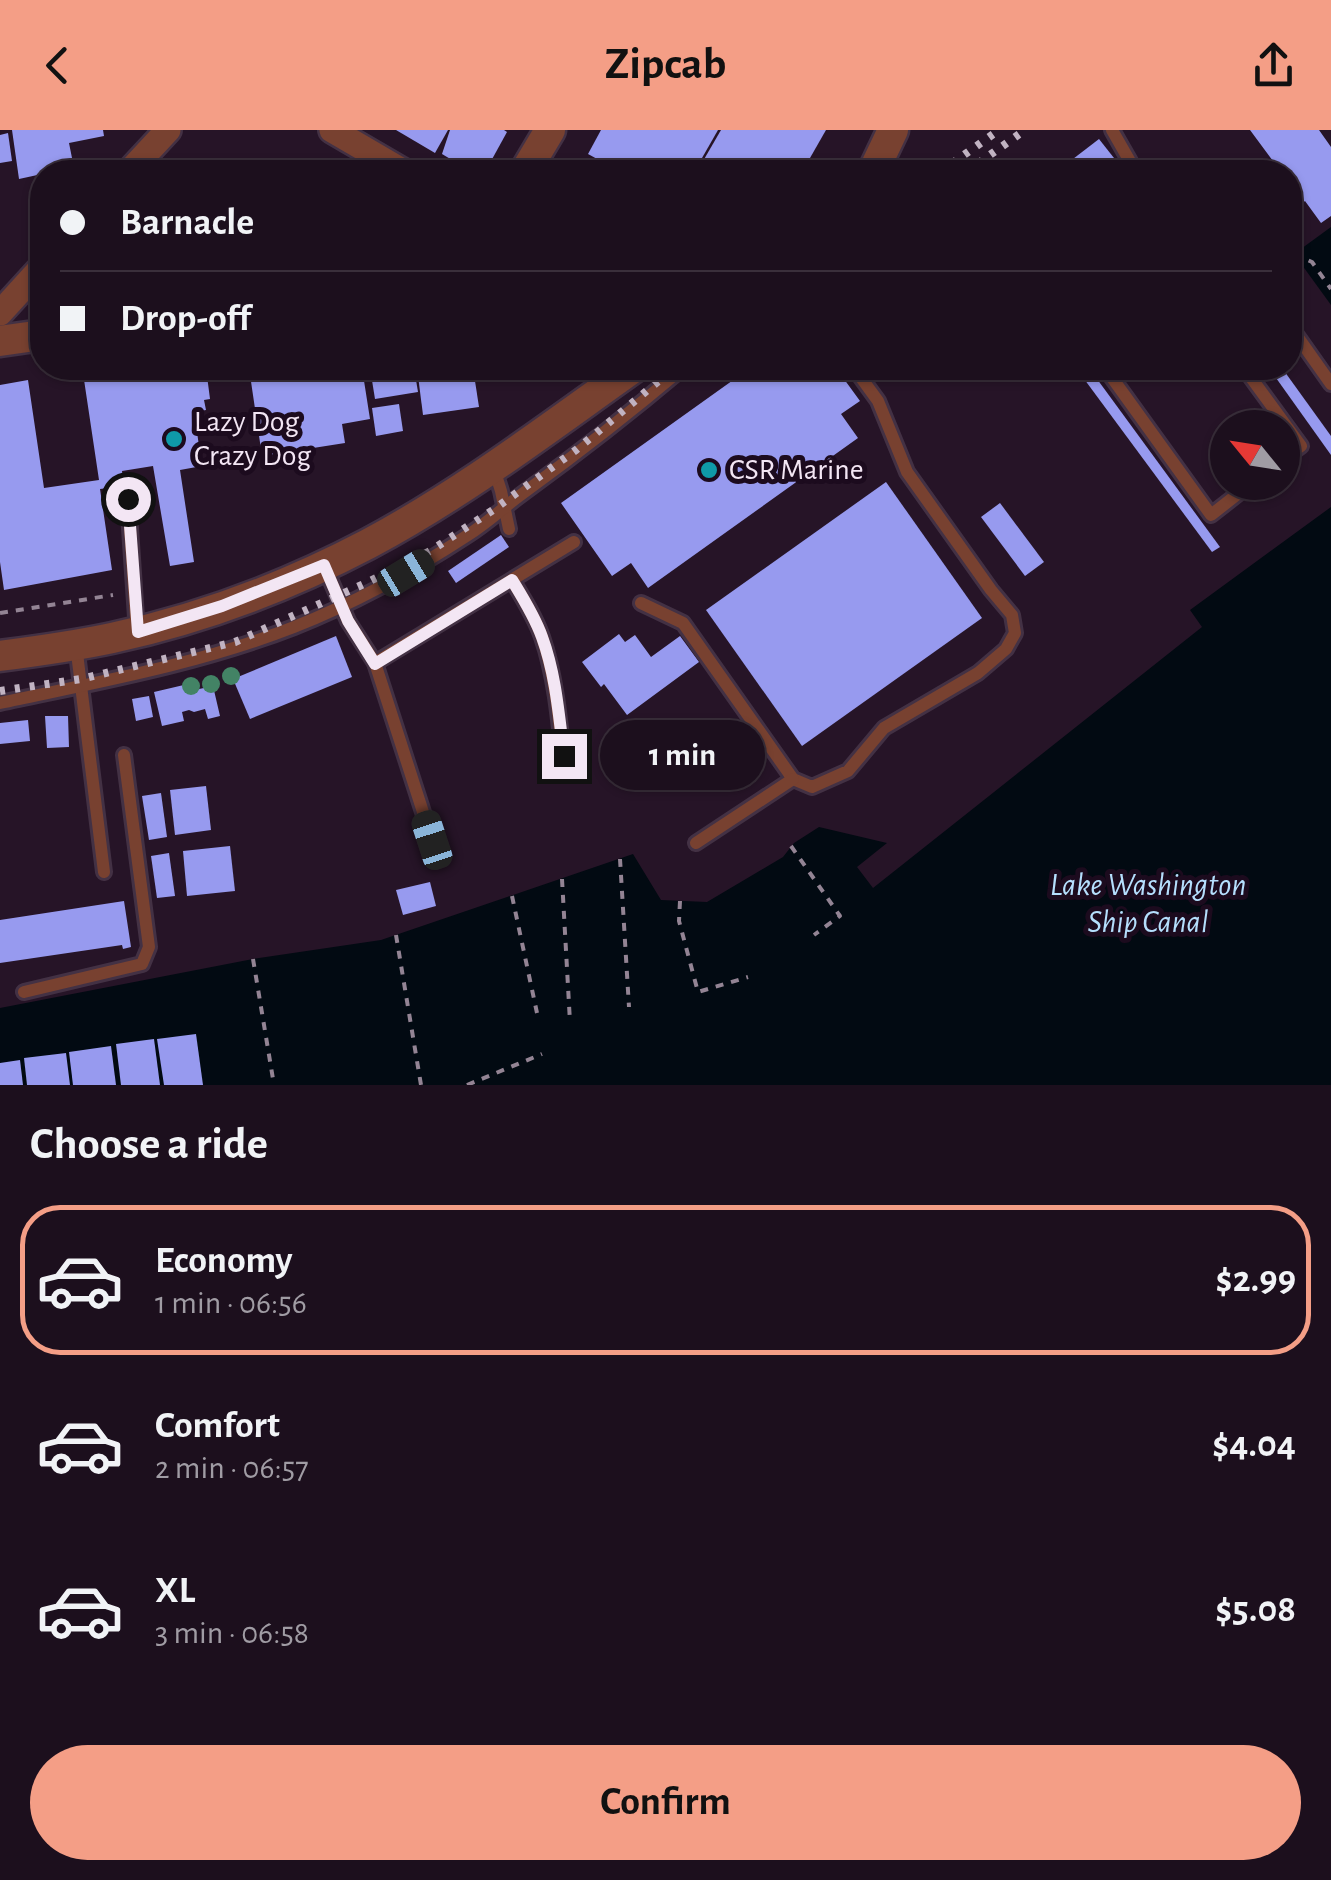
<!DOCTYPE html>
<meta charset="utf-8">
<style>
body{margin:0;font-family:"Alegreya Sans",sans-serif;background:#291d2a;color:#f1f3f6;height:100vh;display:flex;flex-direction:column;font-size:38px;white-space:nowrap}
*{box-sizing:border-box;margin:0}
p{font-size:32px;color:#a09ca4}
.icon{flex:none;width:55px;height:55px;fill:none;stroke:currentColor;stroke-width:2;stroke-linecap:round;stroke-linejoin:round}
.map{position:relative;height:955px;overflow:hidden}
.drawer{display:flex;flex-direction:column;background:#1c0f1d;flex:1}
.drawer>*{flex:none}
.hud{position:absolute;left:30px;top:30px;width:1272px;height:220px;border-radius:40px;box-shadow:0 2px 8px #0004,0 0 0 2px #3a2f3b;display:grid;align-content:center;height:220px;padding:0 30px;background:#1c0f1d}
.needle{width:65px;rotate:300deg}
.fabs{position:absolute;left:1210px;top:280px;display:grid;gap:20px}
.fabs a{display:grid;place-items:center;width:90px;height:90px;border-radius:50%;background:#1c0f1d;box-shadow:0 2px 8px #0004,0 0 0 2px #3a2f3b;font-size:50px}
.end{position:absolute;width:45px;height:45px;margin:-22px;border:12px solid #f3e6f4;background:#111;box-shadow:0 0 0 5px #111}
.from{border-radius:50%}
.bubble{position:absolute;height:70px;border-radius:35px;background:#1c0f1d;box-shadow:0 2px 8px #0004,0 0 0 2px #3a2f3b;font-size:32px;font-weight:700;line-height:70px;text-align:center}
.car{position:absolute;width:30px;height:60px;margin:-30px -15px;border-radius:12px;box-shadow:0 0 8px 2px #0007;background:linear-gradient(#222 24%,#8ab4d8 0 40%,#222 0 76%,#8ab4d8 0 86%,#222 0)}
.hud b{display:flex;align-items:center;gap:35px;height:95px;font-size:38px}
.hud b+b{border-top:2px solid #3a2f3b}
.hud i{width:25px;height:25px;background:#f1f3f6}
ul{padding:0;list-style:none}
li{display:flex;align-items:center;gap:30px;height:150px;margin:0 20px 15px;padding:0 10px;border:5px solid transparent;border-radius:40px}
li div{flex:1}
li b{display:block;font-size:38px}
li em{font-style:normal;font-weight:700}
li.current{border-color:#f49e86}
li>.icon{width:90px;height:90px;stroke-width:1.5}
h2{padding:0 30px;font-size:45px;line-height:120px}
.button{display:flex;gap:20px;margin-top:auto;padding:20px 30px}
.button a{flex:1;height:115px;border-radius:60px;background:#f49e86;color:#111;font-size:40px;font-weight:700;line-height:115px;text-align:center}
header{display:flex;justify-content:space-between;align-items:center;height:130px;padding:0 30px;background:#f49e86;color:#111;font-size:45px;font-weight:700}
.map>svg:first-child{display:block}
</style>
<header><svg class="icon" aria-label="back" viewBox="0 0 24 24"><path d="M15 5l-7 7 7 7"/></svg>Zipcab<svg class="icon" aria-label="share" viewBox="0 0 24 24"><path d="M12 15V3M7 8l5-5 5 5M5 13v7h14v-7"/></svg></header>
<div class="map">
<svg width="1331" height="955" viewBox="0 0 1331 955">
<rect width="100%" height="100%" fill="#261427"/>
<g fill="#020a12">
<path d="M1331,97V175L1294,124Z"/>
<path d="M1331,377V955H0V878L253,829L381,810L633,724L661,770L707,772L783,727L794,713L819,697L887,713L857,737L873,758L1202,497L1190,480Z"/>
</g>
<g fill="#979aef">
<path d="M12,0H103L104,6L69,13L74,38L42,42V44L19,49Z"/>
<path d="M396,0H448L435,23Z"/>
<path d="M450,0H504L507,2L485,42H472L442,24Z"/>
<path d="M601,0H718L694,42H621L588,24Z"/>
<path d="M721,0H826L802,42H707L699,38Z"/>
<path d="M1250,0H1319L1331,17V86L1321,93L1305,71L1301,74L1303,77L1290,86V42H1281Z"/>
<path d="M8,3L12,31L0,33V5Z"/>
<path d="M1099,9L1125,42H1056Z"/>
<path d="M118,238H206L210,269L204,270L206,280L194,282L202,336L180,340L194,432L170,436L153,336L122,341L124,356L100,359L112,440L4,460L0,432V255L28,250L44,358L99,350L83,243Z"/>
<path d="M249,238H362L370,289L342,294L345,313L262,326Z"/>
<path d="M370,238H414L418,262L375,269Z"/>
<path d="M417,238H473L479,277L423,285Z"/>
<path d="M750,238H836L860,271L841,284L858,308L648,458L631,433L612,446L561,373Z"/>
<path d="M1076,238H1089L1220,417L1212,422Z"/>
<path d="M1269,238H1282L1331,306V325Z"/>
<path d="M399,274L403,301L376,306L372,278Z"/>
<path d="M886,352L982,488L802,616L706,480Z"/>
<path d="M1000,373L1044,432L1025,446L981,387Z"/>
<path d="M501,405L509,417L456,453L448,441Z"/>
<path d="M619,504L625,512L635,505L651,527L680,506L699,532L627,585L604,554L601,557L582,532Z"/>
<path d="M336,506L352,547L250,589L233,549Z"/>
<path d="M188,554L190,561L213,556L220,586L208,589L205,579L194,582L189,580L182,582L184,591L162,596L154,562Z"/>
<path d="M149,566L153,587L136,591L132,569Z"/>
<path d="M45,586H68L69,617L47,618Z"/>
<path d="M28,590L30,611L0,614V593Z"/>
<path d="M206,656L211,700L175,705L170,660Z"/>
<path d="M161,663L167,707L149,710L142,666Z"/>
<path d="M230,716L235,761L187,766L183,721Z"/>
<path d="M169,723L175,766L157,768L151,726Z"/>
<path d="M430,752L436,776L403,785L396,760Z"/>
<path d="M124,771L131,817L123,819L122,815L0,833V790Z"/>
<path d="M196,904L203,955H164L157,909Z"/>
<path d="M154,909L160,955H121L116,914Z"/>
<path d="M111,916L116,955H73L69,922Z"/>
<path d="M66,923L70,955H27L24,928Z"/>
<path d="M20,930L23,955H0V933Z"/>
</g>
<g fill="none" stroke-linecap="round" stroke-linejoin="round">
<defs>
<g id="service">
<path d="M1112,0L1136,42"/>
<path d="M1290,196L1331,254"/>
<path d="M1105,238L1211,385L1253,352"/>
<path d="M1244,238L1301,316L1282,330"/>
<path d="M494,339L501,361L509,399"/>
<path d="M128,369L137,502"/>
<path d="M325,437L348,491L375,533L432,710"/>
<path d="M512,450C523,468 535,487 542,507C555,545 559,587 563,627"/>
<path d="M641,473L683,493L793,649L812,657L848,641L884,598L978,543L1006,519L1015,503L1012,485L991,460L907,342L878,271L854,238"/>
<path d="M76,515L104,742"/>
<path d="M375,533L574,412"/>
<path d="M0,573C98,552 199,534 294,497C355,473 413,441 468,405C487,393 504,377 522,364C577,324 631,282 683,238"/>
<path d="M696,713L793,649"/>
<path d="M24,862L142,834L149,817L124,625"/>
</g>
<g id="minor">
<path d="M332,0L404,42"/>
<path d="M129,42L168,0"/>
<path d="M0,183L42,137"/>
</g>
<g id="tertiary">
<path d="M525,42L550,0"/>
<path d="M873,42L893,0"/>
<path d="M0,211L42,205"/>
<path d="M0,526C38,521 75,516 112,508C201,489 288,456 368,414C462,364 547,299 633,238"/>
</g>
</defs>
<use href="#service" stroke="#433144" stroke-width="18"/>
<use href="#minor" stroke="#433144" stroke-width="30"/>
<use href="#tertiary" stroke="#433144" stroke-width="35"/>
<g stroke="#938494" stroke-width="4" stroke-dasharray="8 8" stroke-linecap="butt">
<path d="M1294,124L1312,132L1331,159"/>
<path d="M0,483L113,465"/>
<path d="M791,716L840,786L814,805"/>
<path d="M620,729L629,877"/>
<path d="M562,749L570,892"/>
<path d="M512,766L537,883"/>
<path d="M680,771L679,791L698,862L748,847"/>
<path d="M396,805L421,955"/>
<path d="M253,829L274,955"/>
<path d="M467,955L542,924"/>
</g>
<use href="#service" stroke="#784130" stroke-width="12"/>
<use href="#minor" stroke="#784130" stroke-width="25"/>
<use href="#tertiary" stroke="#784130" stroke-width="30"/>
<g stroke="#c1b3c2" stroke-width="8" stroke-dasharray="5 10" stroke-linecap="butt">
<path d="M940,42L999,0"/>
<path d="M966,42L1025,0"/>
<path d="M0,561L81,549L235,512L364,454L430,421L493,380L576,320L674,238"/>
</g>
</g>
<g fill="#438365">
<circle cx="231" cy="546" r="9"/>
<circle cx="211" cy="554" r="9"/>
<circle cx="191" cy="556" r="9"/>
</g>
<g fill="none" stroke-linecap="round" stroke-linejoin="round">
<path stroke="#f3e6f4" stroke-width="12" d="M128,369L138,502L222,476L324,435L348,491L375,534L512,450C523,468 535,487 542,507C556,545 559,587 564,626"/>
</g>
<g fill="#0f9aa8" stroke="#1c0b1e" stroke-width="4">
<circle cx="174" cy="309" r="10"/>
<circle cx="709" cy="340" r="10"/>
</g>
<g text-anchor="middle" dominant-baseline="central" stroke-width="10" stroke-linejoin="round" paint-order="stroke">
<g font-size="30" fill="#f3e6f4" stroke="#1c0b1e" text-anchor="start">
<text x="194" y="292">Lazy Dog<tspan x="194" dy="34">Crazy Dog</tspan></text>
<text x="729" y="340">CSR Marine</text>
</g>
<g font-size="32" font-style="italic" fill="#b5dffd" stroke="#1c0b1e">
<text x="1148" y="755">Lake Washington<tspan x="1148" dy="37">Ship Canal</tspan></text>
</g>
</g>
</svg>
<div class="fabs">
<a><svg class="needle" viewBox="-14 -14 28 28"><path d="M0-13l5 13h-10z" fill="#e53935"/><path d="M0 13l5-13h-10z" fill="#a09ca4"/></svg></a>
</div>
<i class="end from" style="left:128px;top:369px"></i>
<i class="end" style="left:564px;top:626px"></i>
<div class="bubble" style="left:600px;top:590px;width:165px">1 min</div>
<i class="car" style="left:406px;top:443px;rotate:59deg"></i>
<i class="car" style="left:432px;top:710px;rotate:342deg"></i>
<div class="hud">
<b><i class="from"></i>Barnacle</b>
<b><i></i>Drop-off</b>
</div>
</div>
<section class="drawer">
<h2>Choose a ride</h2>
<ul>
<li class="current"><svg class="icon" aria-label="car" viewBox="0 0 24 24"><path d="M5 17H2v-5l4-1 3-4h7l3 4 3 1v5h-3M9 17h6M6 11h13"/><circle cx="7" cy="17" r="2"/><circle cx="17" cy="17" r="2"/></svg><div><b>Economy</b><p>1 min · 06:56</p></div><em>$2.99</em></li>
<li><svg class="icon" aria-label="car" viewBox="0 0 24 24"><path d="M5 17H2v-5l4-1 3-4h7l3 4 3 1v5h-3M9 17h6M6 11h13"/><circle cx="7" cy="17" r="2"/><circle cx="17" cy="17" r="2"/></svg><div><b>Comfort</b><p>2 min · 06:57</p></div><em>$4.04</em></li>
<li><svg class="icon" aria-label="car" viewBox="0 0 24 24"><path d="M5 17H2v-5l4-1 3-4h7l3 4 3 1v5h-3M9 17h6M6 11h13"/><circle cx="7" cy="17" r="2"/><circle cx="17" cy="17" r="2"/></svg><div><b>XL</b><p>3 min · 06:58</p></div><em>$5.08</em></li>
</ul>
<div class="button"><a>Confirm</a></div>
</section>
